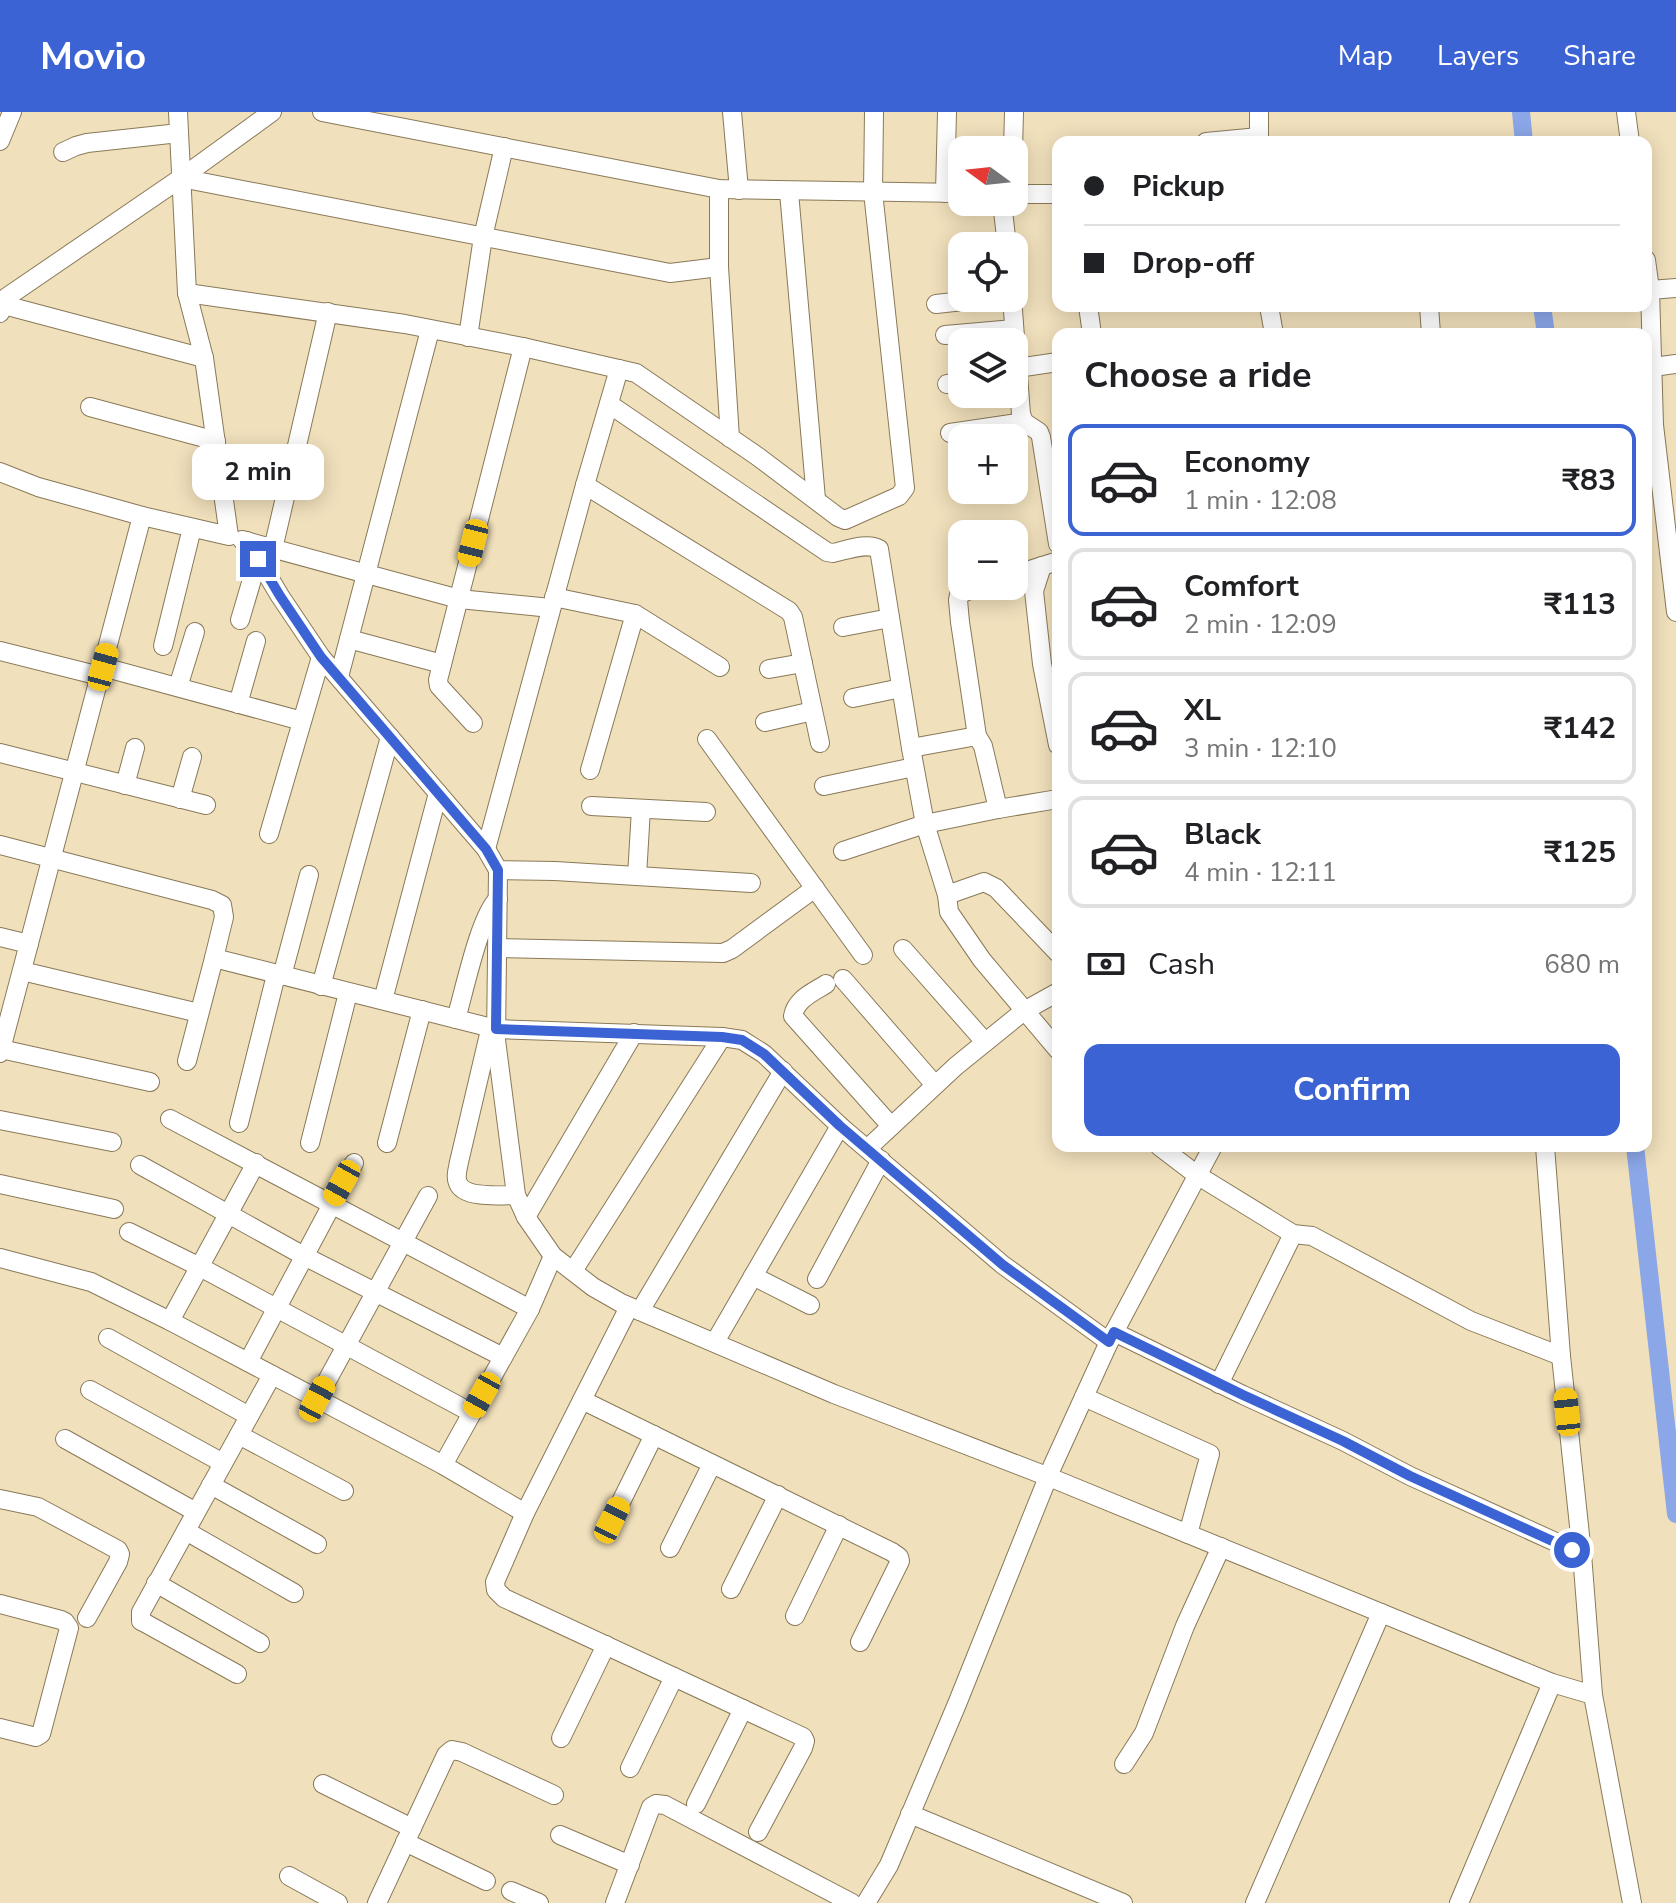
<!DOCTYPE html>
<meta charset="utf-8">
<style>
body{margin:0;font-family:"Nunito Sans",sans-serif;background:#f2f2f2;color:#202124;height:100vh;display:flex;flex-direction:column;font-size:30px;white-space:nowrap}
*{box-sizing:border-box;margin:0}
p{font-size:26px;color:#757577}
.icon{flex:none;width:44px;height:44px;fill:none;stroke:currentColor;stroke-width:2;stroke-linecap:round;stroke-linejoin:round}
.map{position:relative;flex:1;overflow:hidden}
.panel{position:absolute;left:1052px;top:216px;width:600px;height:824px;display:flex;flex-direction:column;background:#fff;border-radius:16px;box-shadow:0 4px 20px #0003}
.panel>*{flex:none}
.top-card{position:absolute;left:1052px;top:24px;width:600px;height:176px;border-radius:16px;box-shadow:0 4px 20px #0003;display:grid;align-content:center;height:176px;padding:0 32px;background:#fff}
.needle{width:52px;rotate:285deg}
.tools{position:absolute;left:948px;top:24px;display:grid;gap:16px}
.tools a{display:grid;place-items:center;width:80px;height:80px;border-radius:16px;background:#fff;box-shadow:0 4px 20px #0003;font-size:40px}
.end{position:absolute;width:36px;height:36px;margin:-18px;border:10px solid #3c63d4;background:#fff;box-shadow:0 0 0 4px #fff}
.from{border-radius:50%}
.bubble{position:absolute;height:56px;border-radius:16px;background:#fff;box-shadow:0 4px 20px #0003;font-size:26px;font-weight:700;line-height:56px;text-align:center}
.car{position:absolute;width:24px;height:48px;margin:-24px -12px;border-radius:10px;box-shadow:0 0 6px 2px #0007;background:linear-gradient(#f5c518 24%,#345 0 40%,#f5c518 0 76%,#345 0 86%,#f5c518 0)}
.top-card b{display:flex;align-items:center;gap:28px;height:76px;font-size:30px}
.top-card b+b{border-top:2px solid #e0e0e0}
.top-card i{width:20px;height:20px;background:#202124}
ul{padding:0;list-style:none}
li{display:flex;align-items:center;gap:24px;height:112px;margin:0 16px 12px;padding:0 16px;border:4px solid #e0e0e0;border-radius:16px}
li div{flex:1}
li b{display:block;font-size:30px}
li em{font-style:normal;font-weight:700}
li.active{border-color:#3c63d4}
li>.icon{width:72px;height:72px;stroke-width:1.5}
h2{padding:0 32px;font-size:36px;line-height:96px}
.pay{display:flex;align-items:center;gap:20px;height:88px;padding:0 32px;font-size:30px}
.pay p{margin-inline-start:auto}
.cta{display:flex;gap:16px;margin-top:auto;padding:16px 32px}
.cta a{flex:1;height:92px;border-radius:16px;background:#3c63d4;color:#fff;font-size:32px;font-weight:700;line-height:92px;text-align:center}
header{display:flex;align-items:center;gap:48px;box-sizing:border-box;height:112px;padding:0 40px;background:#3c63d4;color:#fff}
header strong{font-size:38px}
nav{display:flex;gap:44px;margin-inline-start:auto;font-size:28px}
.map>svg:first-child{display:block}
</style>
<header>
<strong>Movio</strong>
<nav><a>Map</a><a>Layers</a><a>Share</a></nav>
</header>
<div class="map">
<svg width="1676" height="1791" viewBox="0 0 1676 1791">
<rect width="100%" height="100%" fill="#f1e0bc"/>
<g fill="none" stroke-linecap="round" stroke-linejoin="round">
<g stroke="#8ba7e8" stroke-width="18">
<path d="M1521,0L1524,30"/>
<path d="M1542,194L1546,222"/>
<path d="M1635,1034L1676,1402"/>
</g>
<defs>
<g id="minor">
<path d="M322,0L719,77L962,81"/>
<path d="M732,0L739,78"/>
<path d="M1259,0V30"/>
<path d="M1626,0L1630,30"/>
<path d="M0,29L12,0"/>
<path d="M1206,30L1259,25"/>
<path d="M1013,38L1014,0"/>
<path d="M63,40L76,34L87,31L179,21"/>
<path d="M181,66L272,0"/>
<path d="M719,77V155L730,326"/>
<path d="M789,80L816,387"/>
<path d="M945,81L947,0"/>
<path d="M1014,82H1058"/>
<path d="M1002,90L1007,134"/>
<path d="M1646,148L1650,178L1654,313L1676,500"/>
<path d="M1650,178L1676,176"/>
<path d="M187,181L405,212L523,235L636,261L757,344L838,405L845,408L899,384L905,376L873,80L874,0"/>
<path d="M1012,186L1021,302L1024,310L1039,320L1041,325L1058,432"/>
<path d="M936,192L990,186"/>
<path d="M4,193L204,246"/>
<path d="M1088,194L1092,222"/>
<path d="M1269,194L1274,222"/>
<path d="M1429,194L1431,222"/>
<path d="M0,201L7,185L181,66L670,161L719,155"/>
<path d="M945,223L1014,217"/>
<path d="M468,225L483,125L504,35"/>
<path d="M1653,255L1676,252"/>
<path d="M1017,256L1058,250"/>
<path d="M947,272L962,270"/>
<path d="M609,292L827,440L833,441C847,438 867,430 879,437L911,636L925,712L947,783L949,800L982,848L1058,938"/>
<path d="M90,295L216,329"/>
<path d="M950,321L1024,310"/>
<path d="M0,360L38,375L142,404"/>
<path d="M585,373L789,499L793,505L820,631"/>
<path d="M242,428L459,487L551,496"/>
<path d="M247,429L280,484L321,545L486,737L498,758L555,759L751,771"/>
<path d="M273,437L328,200"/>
<path d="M1042,454L1034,479L1042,552L1058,633"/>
<path d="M1014,463L1058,449"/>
<path d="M977,474L959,483L958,488L960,510L977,624L983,634L998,697"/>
<path d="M554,485L635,502"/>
<path d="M240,508L258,447"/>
<path d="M843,515L890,506"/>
<path d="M349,527L442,552"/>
<path d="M163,534L192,416"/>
<path d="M0,539L100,564"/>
<path d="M103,555L302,609"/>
<path d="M769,557L803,551"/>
<path d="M339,565L430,218"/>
<path d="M178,575L195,520"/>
<path d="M853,586L901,576"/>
<path d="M238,592L256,529"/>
<path d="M765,610L813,599"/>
<path d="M473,611L439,574L438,568L523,235"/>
<path d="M707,627L863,843"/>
<path d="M911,636L977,624"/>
<path d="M0,641L206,693"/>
<path d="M590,658L635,502L720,555"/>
<path d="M125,673L135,636"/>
<path d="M824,674L914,655"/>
<path d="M180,687L192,645"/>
<path d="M591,694L706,700"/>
<path d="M269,722L321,545"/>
<path d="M0,733L212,788L222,793L224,805L214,846L496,917L722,925L742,928L764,942L840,1014L1003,1153L1109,1230"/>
<path d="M486,737L585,373L619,257"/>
<path d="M843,739L925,712L998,697L1058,687"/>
<path d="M498,758L496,928L516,1083L526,1105L553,1144L593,1175L621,1191L834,1282L1049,1365L1552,1571L1459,1791"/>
<path d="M637,764L641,697"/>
<path d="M947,783L984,770L996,776L1058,841"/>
<path d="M0,825L29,832"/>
<path d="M498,836L723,841L732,837L815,776"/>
<path d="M903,837L985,930"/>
<path d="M22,859L199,901"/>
<path d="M282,864L309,763"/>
<path d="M843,867L935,973"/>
<path d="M826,872C812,881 796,887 793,904L891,1014"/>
<path d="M321,874L390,625"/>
<path d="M383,888L438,681"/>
<path d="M456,907C464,880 480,803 498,787"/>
<path d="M490,918L459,1050C458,1056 455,1065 458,1071C464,1087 502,1083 516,1083"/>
<path d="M1,937L150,970"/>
<path d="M0,941L142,404L229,424L204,246L187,181L178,0"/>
<path d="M187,949L214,846"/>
<path d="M170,1007L530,1197"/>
<path d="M0,1008L112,1030"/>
<path d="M239,1011L276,863"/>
<path d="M310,1031L348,881"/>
<path d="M387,1031L422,898"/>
<path d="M1159,1034L1197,1063L1293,1122L1312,1124L1471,1209L1561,1244"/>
<path d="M1545,1034L1561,1244L1582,1442L1593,1583L1632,1791"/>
<path d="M868,1036L956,954L1024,899L1058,880"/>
<path d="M140,1053L304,1144L503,1245"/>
<path d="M0,1072L114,1097"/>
<path d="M526,1105L634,921"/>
<path d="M129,1120L200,1155L472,1301"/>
<path d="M0,1146L91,1170L170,1209L443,1353L525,1401L495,1470L496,1478L504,1486L803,1625L805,1629L803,1636L758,1720"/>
<path d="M573,1159L722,925"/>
<path d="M753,1164L810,1193"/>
<path d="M817,1167L881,1048"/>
<path d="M640,1199L783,959"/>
<path d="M170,1209L256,1051"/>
<path d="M1114,1220L1243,1283L1343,1329L1410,1364L1582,1442"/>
<path d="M108,1226L249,1304"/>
<path d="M715,1230L840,1014"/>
<path d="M248,1250L354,1051"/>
<path d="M1219,1272L1293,1122"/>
<path d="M90,1278L223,1351"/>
<path d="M1084,1285L1210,1342L1188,1422"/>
<path d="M317,1287L428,1084"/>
<path d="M582,1288L629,1195"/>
<path d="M239,1323L344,1379"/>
<path d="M65,1327L196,1400"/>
<path d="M443,1353L530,1197L553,1144"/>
<path d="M211,1373L317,1432"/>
<path d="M0,1387L38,1395L118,1438L120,1442L118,1450L87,1506"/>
<path d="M525,1401L582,1288L892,1440L899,1445L900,1449L860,1530"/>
<path d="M612,1408L654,1323"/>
<path d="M186,1419L294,1481"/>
<path d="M670,1436L712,1352"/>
<path d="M156,1471L260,1531"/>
<path d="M731,1477L778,1383"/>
<path d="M0,1492L61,1508L65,1510L69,1516L41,1622L36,1625L0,1616"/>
<path d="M795,1504L839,1413"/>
<path d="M237,1562L145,1511L141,1509V1500L272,1263"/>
<path d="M1552,1571L1593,1583"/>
<path d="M561,1626L606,1533"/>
<path d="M1124,1652L1144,1621L1185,1514L1221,1435"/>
<path d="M630,1656L674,1565"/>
<path d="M323,1672L412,1716"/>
<path d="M696,1692L743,1597"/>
<path d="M910,1702L1123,1791"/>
<path d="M560,1723L630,1753"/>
<path d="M405,1730L486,1769"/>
<path d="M289,1764L338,1791"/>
<path d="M511,1779L539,1791"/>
<path d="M377,1791L446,1643L452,1638L462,1640L554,1683"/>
<path d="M615,1791L651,1695L656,1692L665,1693L852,1791"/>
<path d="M866,1791L889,1753L957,1592L1052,1355L1109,1230L1213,1034"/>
<path d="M1255,1791L1381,1501"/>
</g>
</defs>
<use href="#minor" stroke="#897958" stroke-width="20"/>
<use href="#minor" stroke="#fff" stroke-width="18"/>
</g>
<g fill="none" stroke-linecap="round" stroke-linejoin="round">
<path stroke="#3c63d4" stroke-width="10" d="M258,447L280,484L321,545L486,737L498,758L496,917L722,925L742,928L764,942L840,1014L1003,1153L1109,1230L1114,1220L1243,1283L1343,1329L1410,1364L1572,1438"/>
</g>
</svg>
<div class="tools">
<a><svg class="needle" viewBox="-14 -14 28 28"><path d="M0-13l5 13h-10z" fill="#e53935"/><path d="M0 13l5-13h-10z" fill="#757577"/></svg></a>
<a><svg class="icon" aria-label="locate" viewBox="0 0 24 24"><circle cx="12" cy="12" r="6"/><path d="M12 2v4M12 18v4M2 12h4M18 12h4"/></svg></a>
<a><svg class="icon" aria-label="layers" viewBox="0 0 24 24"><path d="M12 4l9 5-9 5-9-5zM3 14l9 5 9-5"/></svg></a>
<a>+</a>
<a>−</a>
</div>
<i class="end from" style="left:1572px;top:1438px"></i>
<i class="end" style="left:258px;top:447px"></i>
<div class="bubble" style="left:192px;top:332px;width:132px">2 min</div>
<i class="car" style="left:473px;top:431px;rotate:194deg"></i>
<i class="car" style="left:103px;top:555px;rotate:15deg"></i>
<i class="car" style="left:342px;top:1071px;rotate:209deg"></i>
<i class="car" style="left:482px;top:1283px;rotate:209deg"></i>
<i class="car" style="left:317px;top:1287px;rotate:28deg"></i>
<i class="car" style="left:1567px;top:1300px;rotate:354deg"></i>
<i class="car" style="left:612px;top:1408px;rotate:26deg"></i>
<div class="top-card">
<b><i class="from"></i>Pickup</b>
<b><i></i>Drop-off</b>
</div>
<section class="panel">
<h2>Choose a ride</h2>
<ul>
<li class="active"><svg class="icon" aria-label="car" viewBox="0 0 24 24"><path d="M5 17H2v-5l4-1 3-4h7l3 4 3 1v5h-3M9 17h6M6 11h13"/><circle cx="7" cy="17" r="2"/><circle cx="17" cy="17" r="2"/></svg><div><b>Economy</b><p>1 min · 12:08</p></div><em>₹83</em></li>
<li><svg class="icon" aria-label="car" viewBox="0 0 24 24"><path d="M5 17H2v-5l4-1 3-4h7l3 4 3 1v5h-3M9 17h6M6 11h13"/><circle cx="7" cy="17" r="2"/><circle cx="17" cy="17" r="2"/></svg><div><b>Comfort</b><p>2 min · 12:09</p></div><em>₹113</em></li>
<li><svg class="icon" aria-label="car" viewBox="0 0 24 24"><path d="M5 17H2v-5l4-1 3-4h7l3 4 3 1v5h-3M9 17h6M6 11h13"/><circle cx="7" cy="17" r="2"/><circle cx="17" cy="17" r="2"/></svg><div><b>XL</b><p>3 min · 12:10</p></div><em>₹142</em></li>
<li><svg class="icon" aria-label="car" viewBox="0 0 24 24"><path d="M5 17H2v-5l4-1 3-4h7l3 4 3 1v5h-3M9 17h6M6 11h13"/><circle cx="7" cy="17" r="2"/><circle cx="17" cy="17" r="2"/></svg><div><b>Black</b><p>4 min · 12:11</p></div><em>₹125</em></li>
</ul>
<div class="pay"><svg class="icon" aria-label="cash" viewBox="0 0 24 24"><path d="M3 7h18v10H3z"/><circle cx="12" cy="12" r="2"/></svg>Cash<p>680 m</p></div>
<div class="cta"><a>Confirm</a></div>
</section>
</div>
